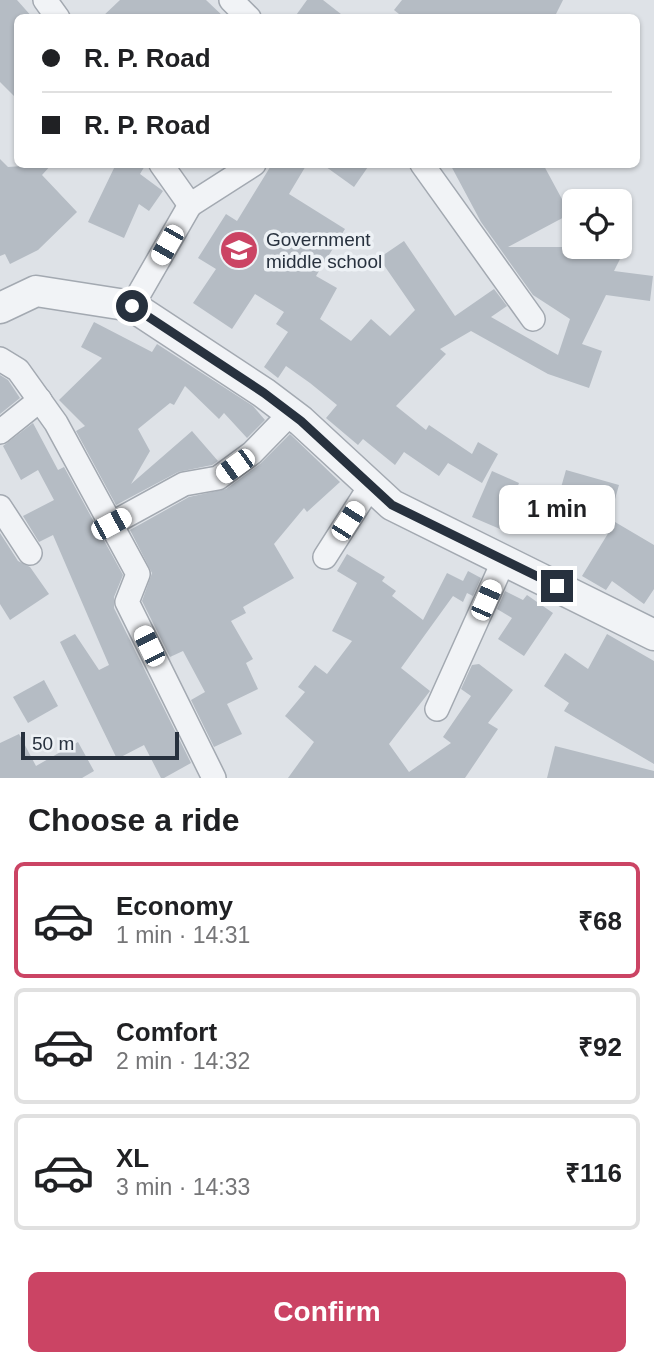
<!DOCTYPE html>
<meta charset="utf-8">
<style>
body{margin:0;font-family:Arial,sans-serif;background:#f2f2f2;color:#202124;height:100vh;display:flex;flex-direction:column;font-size:26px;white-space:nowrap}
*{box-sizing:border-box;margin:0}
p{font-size:23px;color:#757577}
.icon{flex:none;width:38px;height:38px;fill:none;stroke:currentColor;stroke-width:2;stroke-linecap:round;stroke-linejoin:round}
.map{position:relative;height:778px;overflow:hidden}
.panel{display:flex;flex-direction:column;background:#fff;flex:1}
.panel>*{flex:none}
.guide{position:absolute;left:14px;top:14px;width:626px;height:154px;border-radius:10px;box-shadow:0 2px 5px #0004;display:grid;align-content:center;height:154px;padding:0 28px;background:#fff}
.tools{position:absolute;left:562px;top:189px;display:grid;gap:14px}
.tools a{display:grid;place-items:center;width:70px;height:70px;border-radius:10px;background:#fff;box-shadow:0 2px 5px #0004;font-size:35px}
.scale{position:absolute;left:21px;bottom:18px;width:158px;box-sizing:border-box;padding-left:7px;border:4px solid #27313e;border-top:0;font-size:19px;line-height:24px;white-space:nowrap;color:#27313e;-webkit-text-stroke:5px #edf1f5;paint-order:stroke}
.end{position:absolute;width:32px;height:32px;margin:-16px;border:9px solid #27313e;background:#fff;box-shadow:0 0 0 4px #fff}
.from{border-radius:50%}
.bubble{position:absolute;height:49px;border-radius:10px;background:#fff;box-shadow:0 2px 5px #0004;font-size:23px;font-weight:600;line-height:49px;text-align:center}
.car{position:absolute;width:21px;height:42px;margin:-21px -10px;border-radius:9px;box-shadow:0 0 5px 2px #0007;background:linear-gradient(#fff 24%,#345 0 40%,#fff 0 76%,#345 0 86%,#fff 0)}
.guide b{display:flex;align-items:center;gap:24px;height:66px;font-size:26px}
.guide b+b{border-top:2px solid #e0e0e0}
.guide i{width:18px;height:18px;background:#202124}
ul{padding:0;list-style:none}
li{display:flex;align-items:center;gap:21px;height:116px;margin:0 14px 10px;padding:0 14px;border:4px solid #e0e0e0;border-radius:10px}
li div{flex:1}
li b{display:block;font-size:26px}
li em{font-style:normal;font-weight:600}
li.active{border-color:#cb4464}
li>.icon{width:63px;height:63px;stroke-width:1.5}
h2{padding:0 28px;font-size:32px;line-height:84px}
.button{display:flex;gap:14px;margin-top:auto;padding:14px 28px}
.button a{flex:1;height:80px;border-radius:10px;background:#cb4464;color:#fff;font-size:28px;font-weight:600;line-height:80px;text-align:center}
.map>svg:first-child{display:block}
</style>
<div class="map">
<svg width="654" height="778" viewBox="0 0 654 778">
<rect width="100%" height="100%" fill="#dee2e7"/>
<g fill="#b5bcc4">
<path d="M0,0H17L33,18H18V100L0,82Z"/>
<path d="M120,0H206L225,18H101Z"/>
<path d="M307,0H323L346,18H294Z"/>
<path d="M402,0H563L554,18H404L394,10Z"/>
<path d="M0,159L8,167L52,164L42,175L77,212L38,250L10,264L5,254L0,256Z"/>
<path d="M116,164H146L140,174L163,191L149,211L139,204L124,238L88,222Z"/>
<path d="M272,164H307L289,194L345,229L316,276L337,288L320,319L351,341L371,319L390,336L415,310L379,258L404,241L455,316L494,289L507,306L491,317L558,355L570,319L533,295L481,222L450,164H543L570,214L508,247H626L614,271L653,276L650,301L606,295L582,344L602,351L589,388L548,374L471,331L440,349L446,354L396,406L426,430L429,425L472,454L478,442L498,454L482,483L448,463L439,476L404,452L395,465L363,439L358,445L326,418L337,405L310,383L286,366L278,378L264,367L288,332L276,324L284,312L255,294L232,329L193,303L216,269L198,258L226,214L237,221Z"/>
<path d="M322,164H370L354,187Z"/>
<path d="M94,322L152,352L157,344L253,406L265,420L247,438L224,413L219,419L185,386L174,405L170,403L138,429L150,451L131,484L192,431L218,461L212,465L178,472L116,505L76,431L85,426L59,400L102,358L81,347Z"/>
<path d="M0,375L8,380L20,398L0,414Z"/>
<path d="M33,423L58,470L64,467L123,575L114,597V608L191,763L164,778H161L144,745L117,759L60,642L75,634L99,670L109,665L53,535L39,542L23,516L54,500L38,470L21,480L3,446Z"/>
<path d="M290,434L340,482L307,512L304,508L274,544L294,578L243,607L246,613L231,621L253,659L246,663L258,689L227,704L242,734L214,747L191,700L205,692L183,651L170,657L142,601L152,573L130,530L189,497L226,489L260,464Z"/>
<path d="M566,470L619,485L613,506L560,491Z"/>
<path d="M492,471L519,483L500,529L472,517Z"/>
<path d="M615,522L654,545V589L644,604L612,581L606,590L582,576Z"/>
<path d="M0,533L18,561L30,567L49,594L10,620L0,604Z"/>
<path d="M347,554L385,577L382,581L396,591L392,596L423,620L447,573L463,581L468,571L481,578L473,596L467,593L463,602L453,596L401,668L430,691L389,744L409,772L451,743L443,737L471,696L461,689L472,665L479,664L513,690L488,723L498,729L465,778H288L314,742L285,716L305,692L298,687L315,665L327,674L352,641L332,631L357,583L337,571Z"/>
<path d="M505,591L523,600L527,595L553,613L524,656L498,639L512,618L497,609Z"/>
<path d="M607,634L654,661V764L564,711L569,703L544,686L565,653L588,669Z"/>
<path d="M44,680L58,706L28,723L13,697Z"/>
<path d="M19,734L36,766L78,742L94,771L82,778H0V743Z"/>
<path d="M555,746L654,771V778H547Z"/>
</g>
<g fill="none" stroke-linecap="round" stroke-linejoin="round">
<defs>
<g id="minor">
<path d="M45,0L58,18"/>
<path d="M231,0L249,18"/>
<path d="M161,164L190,205L254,164"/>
<path d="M422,164L533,319"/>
<path d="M132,306L190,205"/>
<path d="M0,359L18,370L56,423L138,574L127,602L214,778"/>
<path d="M0,432L40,400"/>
<path d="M0,507L30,553"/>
<path d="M111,524L184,484L218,478L252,453L291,413"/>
<path d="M325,557L371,485"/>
<path d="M437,709L504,560"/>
</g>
<path id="tertiary" d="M0,308L36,291L132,306L264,393L301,421L392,505L654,635"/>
</defs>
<use href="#minor" stroke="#a3a9b1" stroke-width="26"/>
<use href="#tertiary" stroke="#a3a9b1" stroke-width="33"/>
<use href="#minor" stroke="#f1f3f6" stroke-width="23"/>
<use href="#tertiary" stroke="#f1f3f6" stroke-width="30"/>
</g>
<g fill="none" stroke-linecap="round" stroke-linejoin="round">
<path stroke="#27313e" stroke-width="9" d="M132,306L264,393L301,421L392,505L557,586"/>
</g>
<defs>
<symbol id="school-disc" viewBox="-11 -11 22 22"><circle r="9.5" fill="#cb4464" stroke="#edf1f5"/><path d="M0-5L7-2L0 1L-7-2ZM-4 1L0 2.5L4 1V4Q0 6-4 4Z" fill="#fff"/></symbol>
</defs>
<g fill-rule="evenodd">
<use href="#school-disc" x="217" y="228" width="44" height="44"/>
</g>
<g text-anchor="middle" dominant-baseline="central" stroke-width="7" stroke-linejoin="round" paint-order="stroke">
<g font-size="19" fill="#27313e" stroke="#edf1f5" text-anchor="start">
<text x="266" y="239">Government<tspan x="266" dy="22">middle school</tspan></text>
</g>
</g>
</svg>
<div class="tools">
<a><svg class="icon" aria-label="locate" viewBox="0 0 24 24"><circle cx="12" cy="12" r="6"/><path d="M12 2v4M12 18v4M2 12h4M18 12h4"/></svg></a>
</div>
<div class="scale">50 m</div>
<i class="end from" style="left:132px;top:306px"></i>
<i class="end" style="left:557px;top:586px"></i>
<div class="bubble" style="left:499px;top:485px;width:116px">1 min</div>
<i class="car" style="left:167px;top:245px;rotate:210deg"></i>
<i class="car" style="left:235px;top:466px;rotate:234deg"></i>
<i class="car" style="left:348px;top:521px;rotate:33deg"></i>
<i class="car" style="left:111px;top:524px;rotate:62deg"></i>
<i class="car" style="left:486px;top:600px;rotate:24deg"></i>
<i class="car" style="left:149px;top:646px;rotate:334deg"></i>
<div class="guide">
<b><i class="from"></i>R. P. Road</b>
<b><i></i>R. P. Road</b>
</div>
</div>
<section class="panel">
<h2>Choose a ride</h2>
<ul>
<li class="active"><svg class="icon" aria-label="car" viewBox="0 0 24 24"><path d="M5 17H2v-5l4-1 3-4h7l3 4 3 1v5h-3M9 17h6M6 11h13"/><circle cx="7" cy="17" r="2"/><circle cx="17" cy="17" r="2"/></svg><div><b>Economy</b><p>1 min · 14:31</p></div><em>₹68</em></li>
<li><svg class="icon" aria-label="car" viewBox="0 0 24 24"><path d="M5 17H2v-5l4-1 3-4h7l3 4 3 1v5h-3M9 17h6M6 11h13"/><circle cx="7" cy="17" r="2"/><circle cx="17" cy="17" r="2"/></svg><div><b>Comfort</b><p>2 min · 14:32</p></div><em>₹92</em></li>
<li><svg class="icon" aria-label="car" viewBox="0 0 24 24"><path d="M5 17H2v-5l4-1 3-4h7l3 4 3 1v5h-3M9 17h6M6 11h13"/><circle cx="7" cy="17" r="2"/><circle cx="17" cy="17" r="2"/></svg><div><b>XL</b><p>3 min · 14:33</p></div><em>₹116</em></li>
</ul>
<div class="button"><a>Confirm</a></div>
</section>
